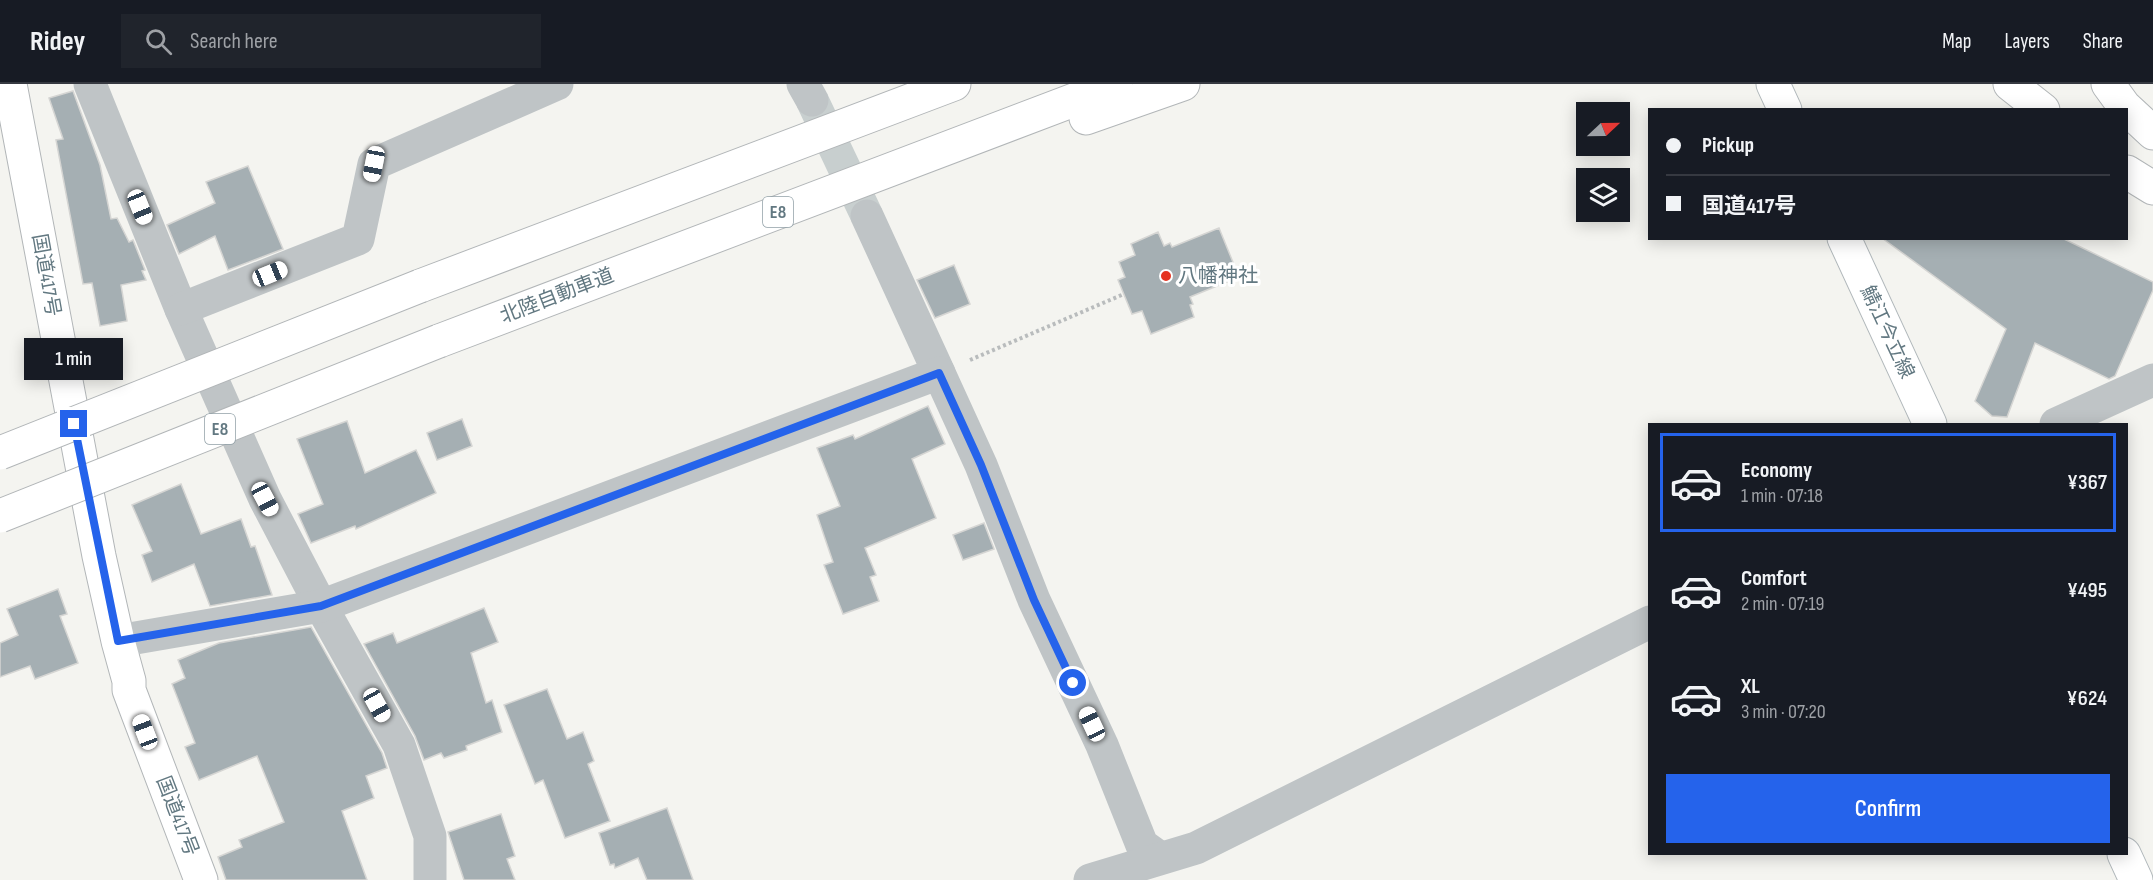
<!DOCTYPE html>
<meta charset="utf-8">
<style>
body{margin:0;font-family:"Sofia Sans Condensed","Noto Sans JP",sans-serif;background:#20242c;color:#f1f3f6;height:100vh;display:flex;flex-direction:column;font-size:22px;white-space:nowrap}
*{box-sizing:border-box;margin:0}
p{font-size:20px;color:#9ea1a6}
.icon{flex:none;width:33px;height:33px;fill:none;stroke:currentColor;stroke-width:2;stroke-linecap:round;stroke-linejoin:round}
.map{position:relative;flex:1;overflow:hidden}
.sheet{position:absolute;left:1648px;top:339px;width:480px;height:432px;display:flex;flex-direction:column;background:#171b24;border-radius:0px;box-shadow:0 3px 15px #0003}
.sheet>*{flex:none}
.banner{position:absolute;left:1648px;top:24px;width:480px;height:132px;border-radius:0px;box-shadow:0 3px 15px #0003;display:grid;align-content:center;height:132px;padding:0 18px;background:#171b24}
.needle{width:39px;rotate:68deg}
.tools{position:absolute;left:1576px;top:18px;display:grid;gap:12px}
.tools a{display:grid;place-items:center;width:54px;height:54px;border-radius:0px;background:#171b24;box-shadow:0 3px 15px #0003;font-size:30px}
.end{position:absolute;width:27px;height:27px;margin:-14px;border:8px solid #2563eb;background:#fff;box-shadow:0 0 0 3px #fff}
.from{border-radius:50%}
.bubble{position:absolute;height:42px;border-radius:0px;background:#171b24;box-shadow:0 3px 15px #0003;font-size:20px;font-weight:600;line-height:42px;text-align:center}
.car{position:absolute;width:18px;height:36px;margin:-18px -9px;border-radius:8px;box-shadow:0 0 4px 2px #0007;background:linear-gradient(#fff 24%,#345 0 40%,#fff 0 76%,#345 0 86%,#fff 0)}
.banner b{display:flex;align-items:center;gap:21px;height:57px;font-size:22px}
.banner b+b{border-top:2px solid #363941}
.banner i{width:15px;height:15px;background:#f1f3f6}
ul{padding:10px 0 0;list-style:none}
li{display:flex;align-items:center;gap:18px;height:99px;margin:0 12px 9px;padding:0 6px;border:3px solid transparent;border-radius:0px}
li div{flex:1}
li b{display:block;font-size:22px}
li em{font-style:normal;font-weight:600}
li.current{border-color:#2563eb}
li>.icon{width:54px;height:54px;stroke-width:1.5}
.cta{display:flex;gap:12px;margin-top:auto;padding:12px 18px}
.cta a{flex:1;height:69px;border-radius:0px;background:#2563eb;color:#fff;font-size:24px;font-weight:600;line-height:69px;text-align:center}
header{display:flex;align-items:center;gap:36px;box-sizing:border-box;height:84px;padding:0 30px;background:#171b24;border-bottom:2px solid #363941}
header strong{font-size:28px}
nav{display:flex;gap:33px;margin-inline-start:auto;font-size:21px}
.search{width:420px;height:54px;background:#20242c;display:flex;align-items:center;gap:15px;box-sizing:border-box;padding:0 21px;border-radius:0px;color:#9ea1a6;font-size:22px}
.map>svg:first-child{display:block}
</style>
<header>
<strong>Ridey</strong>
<div class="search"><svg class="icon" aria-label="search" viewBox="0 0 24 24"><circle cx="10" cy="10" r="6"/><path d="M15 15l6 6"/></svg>Search here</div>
<nav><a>Map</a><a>Layers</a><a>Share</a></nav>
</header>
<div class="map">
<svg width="2153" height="796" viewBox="0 0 2153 796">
<rect width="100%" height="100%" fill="#f4f4f0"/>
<g fill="#a5afb3" stroke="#d5d5d3" stroke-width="1.5">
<path d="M73,7L100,81L111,135L117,134L129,158L133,156L145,186L142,187L146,196L121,201L127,237L100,242L92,199L83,200L56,56L63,55L49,14Z"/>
<path d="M248,82L283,165L228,186L215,152L179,170L167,141L215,119L206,98Z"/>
<path d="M1219,144L1239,193L1190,213L1193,220L1190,221L1194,233L1151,250L1142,227L1132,230L1118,196L1125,193L1119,178L1135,171L1131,160L1158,148L1164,162L1170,159L1172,163Z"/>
<path d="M1882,154H2062L2153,198V206L2115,292L2109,295L2035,259L2007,333L1992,332L1975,317L2006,245Z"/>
<path d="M954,181L970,220L935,234L917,196Z"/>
<path d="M928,322L945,360L912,375L936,434L865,464L876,491L870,493L879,517L843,530L824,481L833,478L817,431L840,422L817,364L853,351L855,355Z"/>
<path d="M462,335L472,362L437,376L427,349Z"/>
<path d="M347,337L365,389L416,366L436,409L356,445L355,442L311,459L298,430L323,420L297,355Z"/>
<path d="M181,400L201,450L241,435L251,463L255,462L272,511L210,522L194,480L152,498L142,471L152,467L132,421Z"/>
<path d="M984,439L994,465L963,476L953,451Z"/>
<path d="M58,505L67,530L60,532L78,579L35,595L30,582L0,593V559L18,551L7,525Z"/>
<path d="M484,524L498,558L471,569L486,619L492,616L502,648L466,662L467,666L444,674L441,669L424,676L415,652L364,560L393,549L397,559Z"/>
<path d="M311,543L382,669L387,684L366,692L374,714L342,727L367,796H226L218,773L242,763L239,756L284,738L257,672L199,696L185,663L195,659L172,600L185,594L178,576L219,559Z"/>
<path d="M547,605L567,655L583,648L594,677L588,680L610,737L565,754L543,696L535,700L504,621Z"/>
<path d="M667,724L693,796H647L638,774L615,784L614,780L610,781L599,749Z"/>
<path d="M501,730L515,772L507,775L515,796H464L448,748Z"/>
</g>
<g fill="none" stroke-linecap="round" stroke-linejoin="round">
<path stroke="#c8cfcf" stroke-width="33" stroke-dasharray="33 16" stroke-linecap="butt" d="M812,16L867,132"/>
<defs>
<g id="secondary">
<path d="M1773,0L1785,26"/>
<path d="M1844,154L1930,340"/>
<path d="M2124,770L2136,796"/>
</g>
<path id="trunk" d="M10,0L99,472L118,557L129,597V606L201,796"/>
<g id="motorway">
<path d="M2010,0L2043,26"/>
<path d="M2108,0L2124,22L2153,49"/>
<path d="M1086,34L1183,0"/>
<path d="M2127,88L2153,104"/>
<path d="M420,202L954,0"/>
<path d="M439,257L1116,0"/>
</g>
</defs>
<use href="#secondary" stroke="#b1b8bb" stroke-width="35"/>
<use href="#trunk" stroke="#b2b6b8" stroke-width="35"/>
<use href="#motorway" stroke="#b2b6b8" stroke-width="35"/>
<path stroke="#b9bcbd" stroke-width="4" stroke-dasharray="3 3" stroke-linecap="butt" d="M970,276L1124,210"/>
<g stroke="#bfc4c6" stroke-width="33">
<path d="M90,0L181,225L265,415L321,522L399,661L430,752V796"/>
<path d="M803,0L812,16"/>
<path d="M867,132L939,289"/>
<path d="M181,225L358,155L374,80L557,0"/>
<path d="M2056,340L2153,296"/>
<path d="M118,557L321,522L939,289L981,381L1034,516L1102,661L1142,761L1160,774"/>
<path d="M1090,796L1196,764L1650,538"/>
</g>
<use href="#secondary" stroke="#fff" stroke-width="33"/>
<use href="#trunk" stroke="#fff" stroke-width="33"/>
<use href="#motorway" stroke="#fff" stroke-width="33"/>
<defs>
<g id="motorway-bridge">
<path d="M0,369L420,202"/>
<path d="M0,432L439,257"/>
</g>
</defs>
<use href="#motorway-bridge" stroke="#b2b6b8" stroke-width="35" stroke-linecap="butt"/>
<use href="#motorway-bridge" stroke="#fff" stroke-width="33"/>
</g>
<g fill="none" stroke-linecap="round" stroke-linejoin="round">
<path stroke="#2563eb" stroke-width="8" d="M74,340L118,557L321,522L939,289L981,381L1034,516L1073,599"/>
</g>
<circle fill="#e5321f" stroke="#fff" stroke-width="2" cx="1166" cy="192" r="6"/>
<g text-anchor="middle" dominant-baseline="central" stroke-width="6" stroke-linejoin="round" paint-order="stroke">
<g fill="#fff" stroke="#91a0a7" stroke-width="1.5">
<rect x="763" y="113" width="30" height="30" rx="4.5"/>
<rect x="205" y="330" width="30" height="30" rx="4.5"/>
</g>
<g font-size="18" font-weight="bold" fill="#627881">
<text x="778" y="128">E8</text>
<text x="220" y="345">E8</text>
</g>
<g font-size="20" fill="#627881" stroke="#fff">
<text transform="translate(46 191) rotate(80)">国道417号</text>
<text transform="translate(557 212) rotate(-21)">北陸自動車道</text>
<text transform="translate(1887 248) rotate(65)">鯖江今立線</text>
<text transform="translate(177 732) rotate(69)">国道417号</text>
</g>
<g font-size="20" fill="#627881" stroke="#fff" text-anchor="start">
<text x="1178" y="192">八幡神社</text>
</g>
</g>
</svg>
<div class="tools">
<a><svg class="needle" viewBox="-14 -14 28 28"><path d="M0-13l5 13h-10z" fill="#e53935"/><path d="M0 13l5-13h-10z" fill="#9ea1a6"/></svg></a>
<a><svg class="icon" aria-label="layers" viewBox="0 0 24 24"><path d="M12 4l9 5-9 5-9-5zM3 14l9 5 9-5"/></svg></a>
</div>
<i class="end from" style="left:1073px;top:599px"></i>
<i class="end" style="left:74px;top:340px"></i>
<div class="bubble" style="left:24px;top:254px;width:99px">1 min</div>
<i class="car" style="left:374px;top:80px;rotate:191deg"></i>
<i class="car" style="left:140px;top:123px;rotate:158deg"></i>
<i class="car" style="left:270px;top:190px;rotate:68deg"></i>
<i class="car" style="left:265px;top:415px;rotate:152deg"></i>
<i class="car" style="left:377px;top:621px;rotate:151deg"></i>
<i class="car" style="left:1092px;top:640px;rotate:335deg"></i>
<i class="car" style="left:145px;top:648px;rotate:339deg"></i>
<div class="banner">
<b><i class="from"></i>Pickup</b>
<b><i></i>国道417号</b>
</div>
<section class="sheet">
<ul>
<li class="current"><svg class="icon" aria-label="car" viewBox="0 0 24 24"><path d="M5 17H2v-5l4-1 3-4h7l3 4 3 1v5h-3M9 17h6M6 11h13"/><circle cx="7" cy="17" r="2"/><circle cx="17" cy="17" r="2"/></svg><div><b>Economy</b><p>1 min · 07:18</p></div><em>¥367</em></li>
<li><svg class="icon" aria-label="car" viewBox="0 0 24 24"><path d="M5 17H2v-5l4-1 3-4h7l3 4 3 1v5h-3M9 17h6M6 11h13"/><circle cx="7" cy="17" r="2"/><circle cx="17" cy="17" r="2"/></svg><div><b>Comfort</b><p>2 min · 07:19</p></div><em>¥495</em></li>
<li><svg class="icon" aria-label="car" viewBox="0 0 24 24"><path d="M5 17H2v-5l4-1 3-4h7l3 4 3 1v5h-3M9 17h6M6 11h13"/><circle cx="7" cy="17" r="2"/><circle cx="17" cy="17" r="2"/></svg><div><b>XL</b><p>3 min · 07:20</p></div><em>¥624</em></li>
</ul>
<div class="cta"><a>Confirm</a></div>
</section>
</div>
